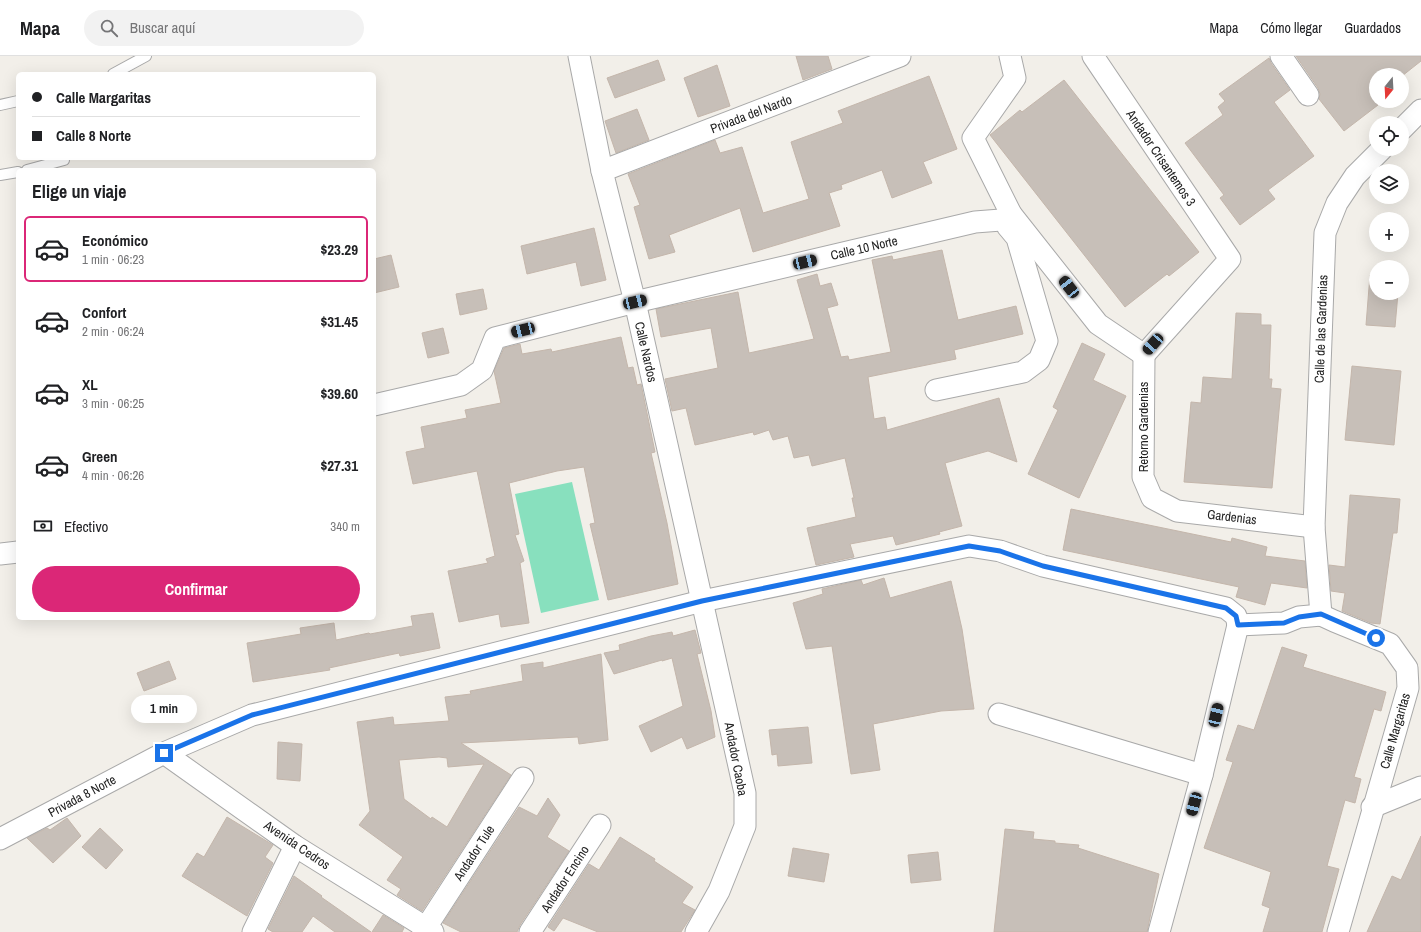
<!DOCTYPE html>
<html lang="es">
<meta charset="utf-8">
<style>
body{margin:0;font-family:"Archivo Narrow",sans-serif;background:#f2f2f2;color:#202124;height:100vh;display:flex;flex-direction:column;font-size:15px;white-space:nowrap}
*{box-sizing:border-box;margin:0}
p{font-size:13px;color:#757577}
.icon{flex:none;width:22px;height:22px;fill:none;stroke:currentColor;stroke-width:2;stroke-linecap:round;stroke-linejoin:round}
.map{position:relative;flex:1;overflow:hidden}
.panel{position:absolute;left:16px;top:112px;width:360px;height:452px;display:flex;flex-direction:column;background:#fff;border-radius:6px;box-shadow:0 4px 16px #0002}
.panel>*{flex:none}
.guide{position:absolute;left:16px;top:16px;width:360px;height:88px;border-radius:6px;box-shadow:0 4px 16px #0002;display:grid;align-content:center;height:88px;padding:0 16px;background:#fff}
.needle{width:26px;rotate:198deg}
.fabs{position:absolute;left:1369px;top:12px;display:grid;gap:8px}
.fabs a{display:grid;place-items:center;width:40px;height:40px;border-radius:50%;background:#fff;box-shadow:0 4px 16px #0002;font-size:20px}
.end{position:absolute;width:18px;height:18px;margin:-9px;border:5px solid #1a73e8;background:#fff;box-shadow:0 0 0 2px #fff}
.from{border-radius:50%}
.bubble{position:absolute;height:28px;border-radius:14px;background:#fff;box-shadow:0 4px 16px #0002;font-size:13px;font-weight:700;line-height:28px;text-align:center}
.car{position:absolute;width:12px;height:24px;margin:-12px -6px;border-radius:5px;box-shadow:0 0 3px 1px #0007;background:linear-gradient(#222 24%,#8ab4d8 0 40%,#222 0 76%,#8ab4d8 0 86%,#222 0)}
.guide b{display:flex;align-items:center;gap:14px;height:38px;font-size:15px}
.guide b+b{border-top:1px solid #e0e0e0}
.guide i{width:10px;height:10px;background:#202124}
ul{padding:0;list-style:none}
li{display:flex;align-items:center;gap:12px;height:66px;margin:0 8px 6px;padding:0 8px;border:2px solid transparent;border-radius:6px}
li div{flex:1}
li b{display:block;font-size:15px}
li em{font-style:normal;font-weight:700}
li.active{border-color:#db2777}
li>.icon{width:36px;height:36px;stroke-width:1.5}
h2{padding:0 16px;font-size:18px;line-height:48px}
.pay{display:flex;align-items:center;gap:10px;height:44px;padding:0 16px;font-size:15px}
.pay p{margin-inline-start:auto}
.action{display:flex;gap:8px;margin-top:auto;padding:8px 16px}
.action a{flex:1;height:46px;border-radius:24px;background:#db2777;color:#fff;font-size:16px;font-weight:700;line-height:46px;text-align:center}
header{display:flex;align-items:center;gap:24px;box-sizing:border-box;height:56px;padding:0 20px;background:#fff;border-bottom:1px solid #e0e0e0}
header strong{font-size:19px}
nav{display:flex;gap:22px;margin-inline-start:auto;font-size:14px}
.search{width:280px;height:36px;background:#f2f2f2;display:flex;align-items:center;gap:10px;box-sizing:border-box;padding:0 14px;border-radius:22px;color:#757577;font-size:15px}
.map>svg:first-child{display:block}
</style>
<header>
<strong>Mapa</strong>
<div class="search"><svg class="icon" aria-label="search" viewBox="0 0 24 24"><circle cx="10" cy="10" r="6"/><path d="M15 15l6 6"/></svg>Buscar aquí</div>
<nav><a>Mapa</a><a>Cómo llegar</a><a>Guardados</a></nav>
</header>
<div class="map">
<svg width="1421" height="876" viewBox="0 0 1421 876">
<rect width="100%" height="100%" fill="#f2efe9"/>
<path fill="#88e0be" d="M572,426L599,544L541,557L515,438Z"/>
<g fill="#c7bfb8" stroke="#c4b6ab" fill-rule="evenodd">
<path d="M796,0H828L832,13L803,24Z"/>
<path d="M1296,0H1421V5L1402,20L1376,19V40L1373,42L1378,49L1344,75L1319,43L1320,38L1318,32Z"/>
<path d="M1269,2L1271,7L1290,34L1274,46L1314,100L1268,134L1275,143L1240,169L1220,142L1224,139L1185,87L1223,59L1218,51L1225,45L1219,38Z"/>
<path d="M658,4L665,24L615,42L607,22Z"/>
<path d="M717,9L730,50L698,61L684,22Z"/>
<path d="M929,20L957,93L923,106L932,127L892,142L882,114L841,129L842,133L829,137L840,170L753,196L740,152L669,179L675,196L649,203L634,151L640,149L628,118L715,84L720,97L742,91L763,157L809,143L791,86L843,67L838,55Z"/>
<path d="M1064,24L1199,196L1169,220L1167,218L1125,251L990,79L1020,54L1022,56Z"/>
<path d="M637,53L649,84L616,97L605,65Z"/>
<path d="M594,172L606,224L581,230L576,206L527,218L521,190Z"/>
<path d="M942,194L958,264L1016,250L1023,278L954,294L956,303L868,321L874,363L885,361L887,374L999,342L1017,406L988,395L945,407L962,470L939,476L940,478L896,489L893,480L850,488L854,501L816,509L807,472L856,461L852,442H854L845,402L812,410L809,399L794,402L788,380L773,384L769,374L754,379L753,376L695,389L686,352L672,355L665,323L718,312L711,272L661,281L656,253L738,236L749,297L814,283L797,224L817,218L820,230L831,227L838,249L827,252L841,301L848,300L849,304L891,296L872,204L892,200L893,204Z"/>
<path d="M391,199L399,231L374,237V203Z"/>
<path d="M1370,219L1376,220V237H1398L1395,271L1366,269Z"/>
<path d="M483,233L487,253L460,259L456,238Z"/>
<path d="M1236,257L1261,258V269H1271L1269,323H1272L1271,332L1281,333L1272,432L1184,426L1191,346L1201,347L1203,321L1232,323Z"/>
<path d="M443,272L449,297L428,302L422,277Z"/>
<path d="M621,281L628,312L633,311L637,329L641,328L655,396L651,397L667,467L678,528L608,544L590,468L595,467L584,411L557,415L509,427L519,478L515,479L524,505L520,507L529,567L501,571L499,558L459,566L448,515L488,507L486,503L495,500L477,415L413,428L406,396L425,392L421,371L467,362L465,354L501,347L494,315L504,292L520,288L522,298L551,293L552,296Z"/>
<path d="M1082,287L1105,298L1093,324L1126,340L1079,442L1028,418L1058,354L1053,351Z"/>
<path d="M1352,310L1401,315L1394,389L1345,384Z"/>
<path d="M1350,439L1400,443L1397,477H1393L1380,568L1371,567L1342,555L1345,537L1331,535L1329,509L1345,511Z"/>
<path d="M1071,453L1231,486L1232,482L1267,491L1265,500L1305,505L1307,532L1271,527L1265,549L1236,541L1239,531L1063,494Z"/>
<path d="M884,522L890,542L951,525L962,573L974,653L941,655L873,668L880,714L851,718L832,590L806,593L793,547L823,538L822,533L861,524L863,529Z"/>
<path d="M433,557L440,592L400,600L399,597L329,612L330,614L253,626L247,587L301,578L300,572L334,567L336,584L369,577L370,578L413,570L411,560Z"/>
<path d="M695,574L701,597L697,598L711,655L715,681L687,693L682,681L651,696L639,670L683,650L672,602L662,605V604L614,618L604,597L620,594L619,589L651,580L672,576L673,580Z"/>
<path d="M1282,591L1307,599L1303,611L1386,636L1381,655L1374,653L1354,721L1361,723L1355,747L1345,744L1327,810L1339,813L1322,876H1263L1270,852L1262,849L1271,816L1204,792L1233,706L1226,704L1238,669L1254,674Z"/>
<path d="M601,598L608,684L579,688L578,681L461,687L511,719L422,855L397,839L401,833L387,824L403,801L359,769L370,755L357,666L393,661L394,669L449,665L445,641L471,638L470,635L523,625L521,609L543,606V612ZM439,701L447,702L448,711L484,708L447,771L432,761L431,763L404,743L399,704Z"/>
<path d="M169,605L176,623L144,635L137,617Z"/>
<path d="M808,671L812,707L778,710L777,698L772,699L769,674Z"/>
<path d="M278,686L302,688L300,725L277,723Z"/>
<path d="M548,742L560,759L547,781L569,795L520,869L517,876H461L443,867L519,751L537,760Z"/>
<path d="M227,761L273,789L265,801L273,807L247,860L182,820L197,797L204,801Z"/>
<path d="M67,762L81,780L53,807L27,782L47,772L50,774Z"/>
<path d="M100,772L123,794L106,813L82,791Z"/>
<path d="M1005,773L1034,776L1033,783L1055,785V787L1079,789L1078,792L1159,818L1147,876H994Z"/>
<path d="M1421,780V876H1367L1392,820L1401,824Z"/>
<path d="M620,781L655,803L654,805L693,831L682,847L695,854L681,876H598L563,862L554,875L548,871L589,808L599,814Z"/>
<path d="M793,792L829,798L824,826L788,820Z"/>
<path d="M938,796L941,824L911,827L908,799Z"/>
<path d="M294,820L322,840L321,841L371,876H335L313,860L302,876H273L268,873Z"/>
<path d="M383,859L404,872L402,876H372Z"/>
</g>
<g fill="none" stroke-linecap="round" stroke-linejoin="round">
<defs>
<g id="lane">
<path d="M113,18L146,0"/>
<path d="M0,49L18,45"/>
<path d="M27,114L64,104V102"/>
<path d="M0,119L18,116"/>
</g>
<g id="street">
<path d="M579,0L602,115L635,246L745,737V770L719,835L696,876"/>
<path d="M1010,0L1015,22L973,82L1011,158L1098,268L1144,299"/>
<path d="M1093,0L1230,203L1144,299"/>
<path d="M1281,0L1308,39"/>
<path d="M1402,73L1421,54"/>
<path d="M602,115L900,0"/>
<path d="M1144,299L1143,421L1152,442L1177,455L1314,471"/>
<path d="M936,334L1023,316L1039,304L1047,285L1017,182L1007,170"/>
<path d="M374,349L461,329L482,314L495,282L635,246L975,166L1001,164L1011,158"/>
<path d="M0,498L18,496"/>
<path d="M1321,559L1314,471L1325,177L1337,147L1355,120L1382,93"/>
<path d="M1321,559L1334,565L1390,588L1407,612L1408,632L1338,876"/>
<path d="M1238,569L1284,567L1299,561L1321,559"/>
<path d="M999,658L1202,719"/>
<path d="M164,697L295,790L433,876"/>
<path d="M1372,751L1421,731"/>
<path d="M0,783L164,697L252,659L702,545L969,490L1000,495L1043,510L1226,552L1236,560L1238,569"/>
<path d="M253,876L295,790"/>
<path d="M423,876L523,722"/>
<path d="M530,876L600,769"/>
<path d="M1159,876L1202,719L1238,569"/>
</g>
</defs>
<use href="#lane" stroke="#a9a9a9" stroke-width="12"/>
<use href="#street" stroke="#a9a9a9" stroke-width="23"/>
<use href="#lane" stroke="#fff" stroke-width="10"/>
<use href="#street" stroke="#fff" stroke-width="21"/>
</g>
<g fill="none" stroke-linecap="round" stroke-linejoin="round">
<path stroke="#1a73e8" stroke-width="5" d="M164,697L252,659L702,545L969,490L1000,495L1043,510L1226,552L1236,560L1238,569L1284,567L1299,561L1321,558L1376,582"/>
</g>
<g text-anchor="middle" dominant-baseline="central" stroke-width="3.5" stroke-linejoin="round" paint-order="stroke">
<g font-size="13" fill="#222" stroke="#fff">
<text transform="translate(751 58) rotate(-21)">Privada del Nardo</text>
<text transform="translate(1161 102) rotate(56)">Andador Crisantemos 3</text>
<text transform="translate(864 192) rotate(-13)">Calle 10 Norte</text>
<text transform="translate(1321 273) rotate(-88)">Calle de las Gardenias</text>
<text transform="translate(646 296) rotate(77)">Calle Nardos</text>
<text transform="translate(1143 371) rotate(-90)">Retorno Gardenias</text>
<text transform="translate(1232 461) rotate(7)">Gardenias</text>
<text transform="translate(1395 675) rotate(-74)">Calle Margaritas</text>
<text transform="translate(736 703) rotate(79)">Andador Caoba</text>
<text transform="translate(82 740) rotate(-28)">Privada 8 Norte</text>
<text transform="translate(297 789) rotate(34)">Avenida Cedros</text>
<text transform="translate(474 797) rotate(-57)">Andador Tule</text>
<text transform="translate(565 823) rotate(-57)">Andador Encino</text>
</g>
</g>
</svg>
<div class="fabs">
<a><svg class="needle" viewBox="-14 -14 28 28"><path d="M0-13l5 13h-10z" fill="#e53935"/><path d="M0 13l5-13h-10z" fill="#757577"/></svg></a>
<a><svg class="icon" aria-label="locate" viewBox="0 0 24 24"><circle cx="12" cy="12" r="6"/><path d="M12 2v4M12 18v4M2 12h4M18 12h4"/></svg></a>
<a><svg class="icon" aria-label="layers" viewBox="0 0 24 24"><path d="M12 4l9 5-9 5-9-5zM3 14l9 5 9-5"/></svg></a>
<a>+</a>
<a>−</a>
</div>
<i class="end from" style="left:1376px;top:582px"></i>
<i class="end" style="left:164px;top:697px"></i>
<div class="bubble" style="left:131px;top:639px;width:66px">1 min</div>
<i class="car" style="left:805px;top:206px;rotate:77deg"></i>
<i class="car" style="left:1069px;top:231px;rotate:322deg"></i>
<i class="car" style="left:635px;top:246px;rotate:77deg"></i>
<i class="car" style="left:523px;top:274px;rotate:256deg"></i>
<i class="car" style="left:1153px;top:288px;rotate:222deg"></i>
<i class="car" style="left:1216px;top:659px;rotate:13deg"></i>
<i class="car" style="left:1194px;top:748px;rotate:195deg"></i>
<div class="guide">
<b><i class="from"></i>Calle Margaritas</b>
<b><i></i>Calle 8 Norte</b>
</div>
<section class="panel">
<h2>Elige un viaje</h2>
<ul>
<li class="active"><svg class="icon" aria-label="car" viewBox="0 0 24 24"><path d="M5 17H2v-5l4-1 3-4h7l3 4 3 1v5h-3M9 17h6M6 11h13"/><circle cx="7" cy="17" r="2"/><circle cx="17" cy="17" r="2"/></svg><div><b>Económico</b><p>1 min · 06:23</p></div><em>$23.29</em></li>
<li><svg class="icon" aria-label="car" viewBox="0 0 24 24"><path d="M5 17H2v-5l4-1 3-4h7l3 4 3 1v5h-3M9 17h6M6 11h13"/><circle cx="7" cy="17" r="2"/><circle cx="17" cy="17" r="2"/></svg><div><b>Confort</b><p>2 min · 06:24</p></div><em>$31.45</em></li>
<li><svg class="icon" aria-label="car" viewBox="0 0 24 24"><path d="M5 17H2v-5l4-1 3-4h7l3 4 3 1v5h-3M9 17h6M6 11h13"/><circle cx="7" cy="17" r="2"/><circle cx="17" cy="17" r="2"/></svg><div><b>XL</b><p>3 min · 06:25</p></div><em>$39.60</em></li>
<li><svg class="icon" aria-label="car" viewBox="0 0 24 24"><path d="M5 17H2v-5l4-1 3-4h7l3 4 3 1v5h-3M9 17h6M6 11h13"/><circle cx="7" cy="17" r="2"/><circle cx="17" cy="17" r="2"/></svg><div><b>Green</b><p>4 min · 06:26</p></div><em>$27.31</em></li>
</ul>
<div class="pay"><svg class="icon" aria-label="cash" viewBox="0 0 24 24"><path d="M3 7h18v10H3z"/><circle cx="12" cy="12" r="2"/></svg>Efectivo<p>340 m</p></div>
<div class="action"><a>Confirmar</a></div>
</section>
</div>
